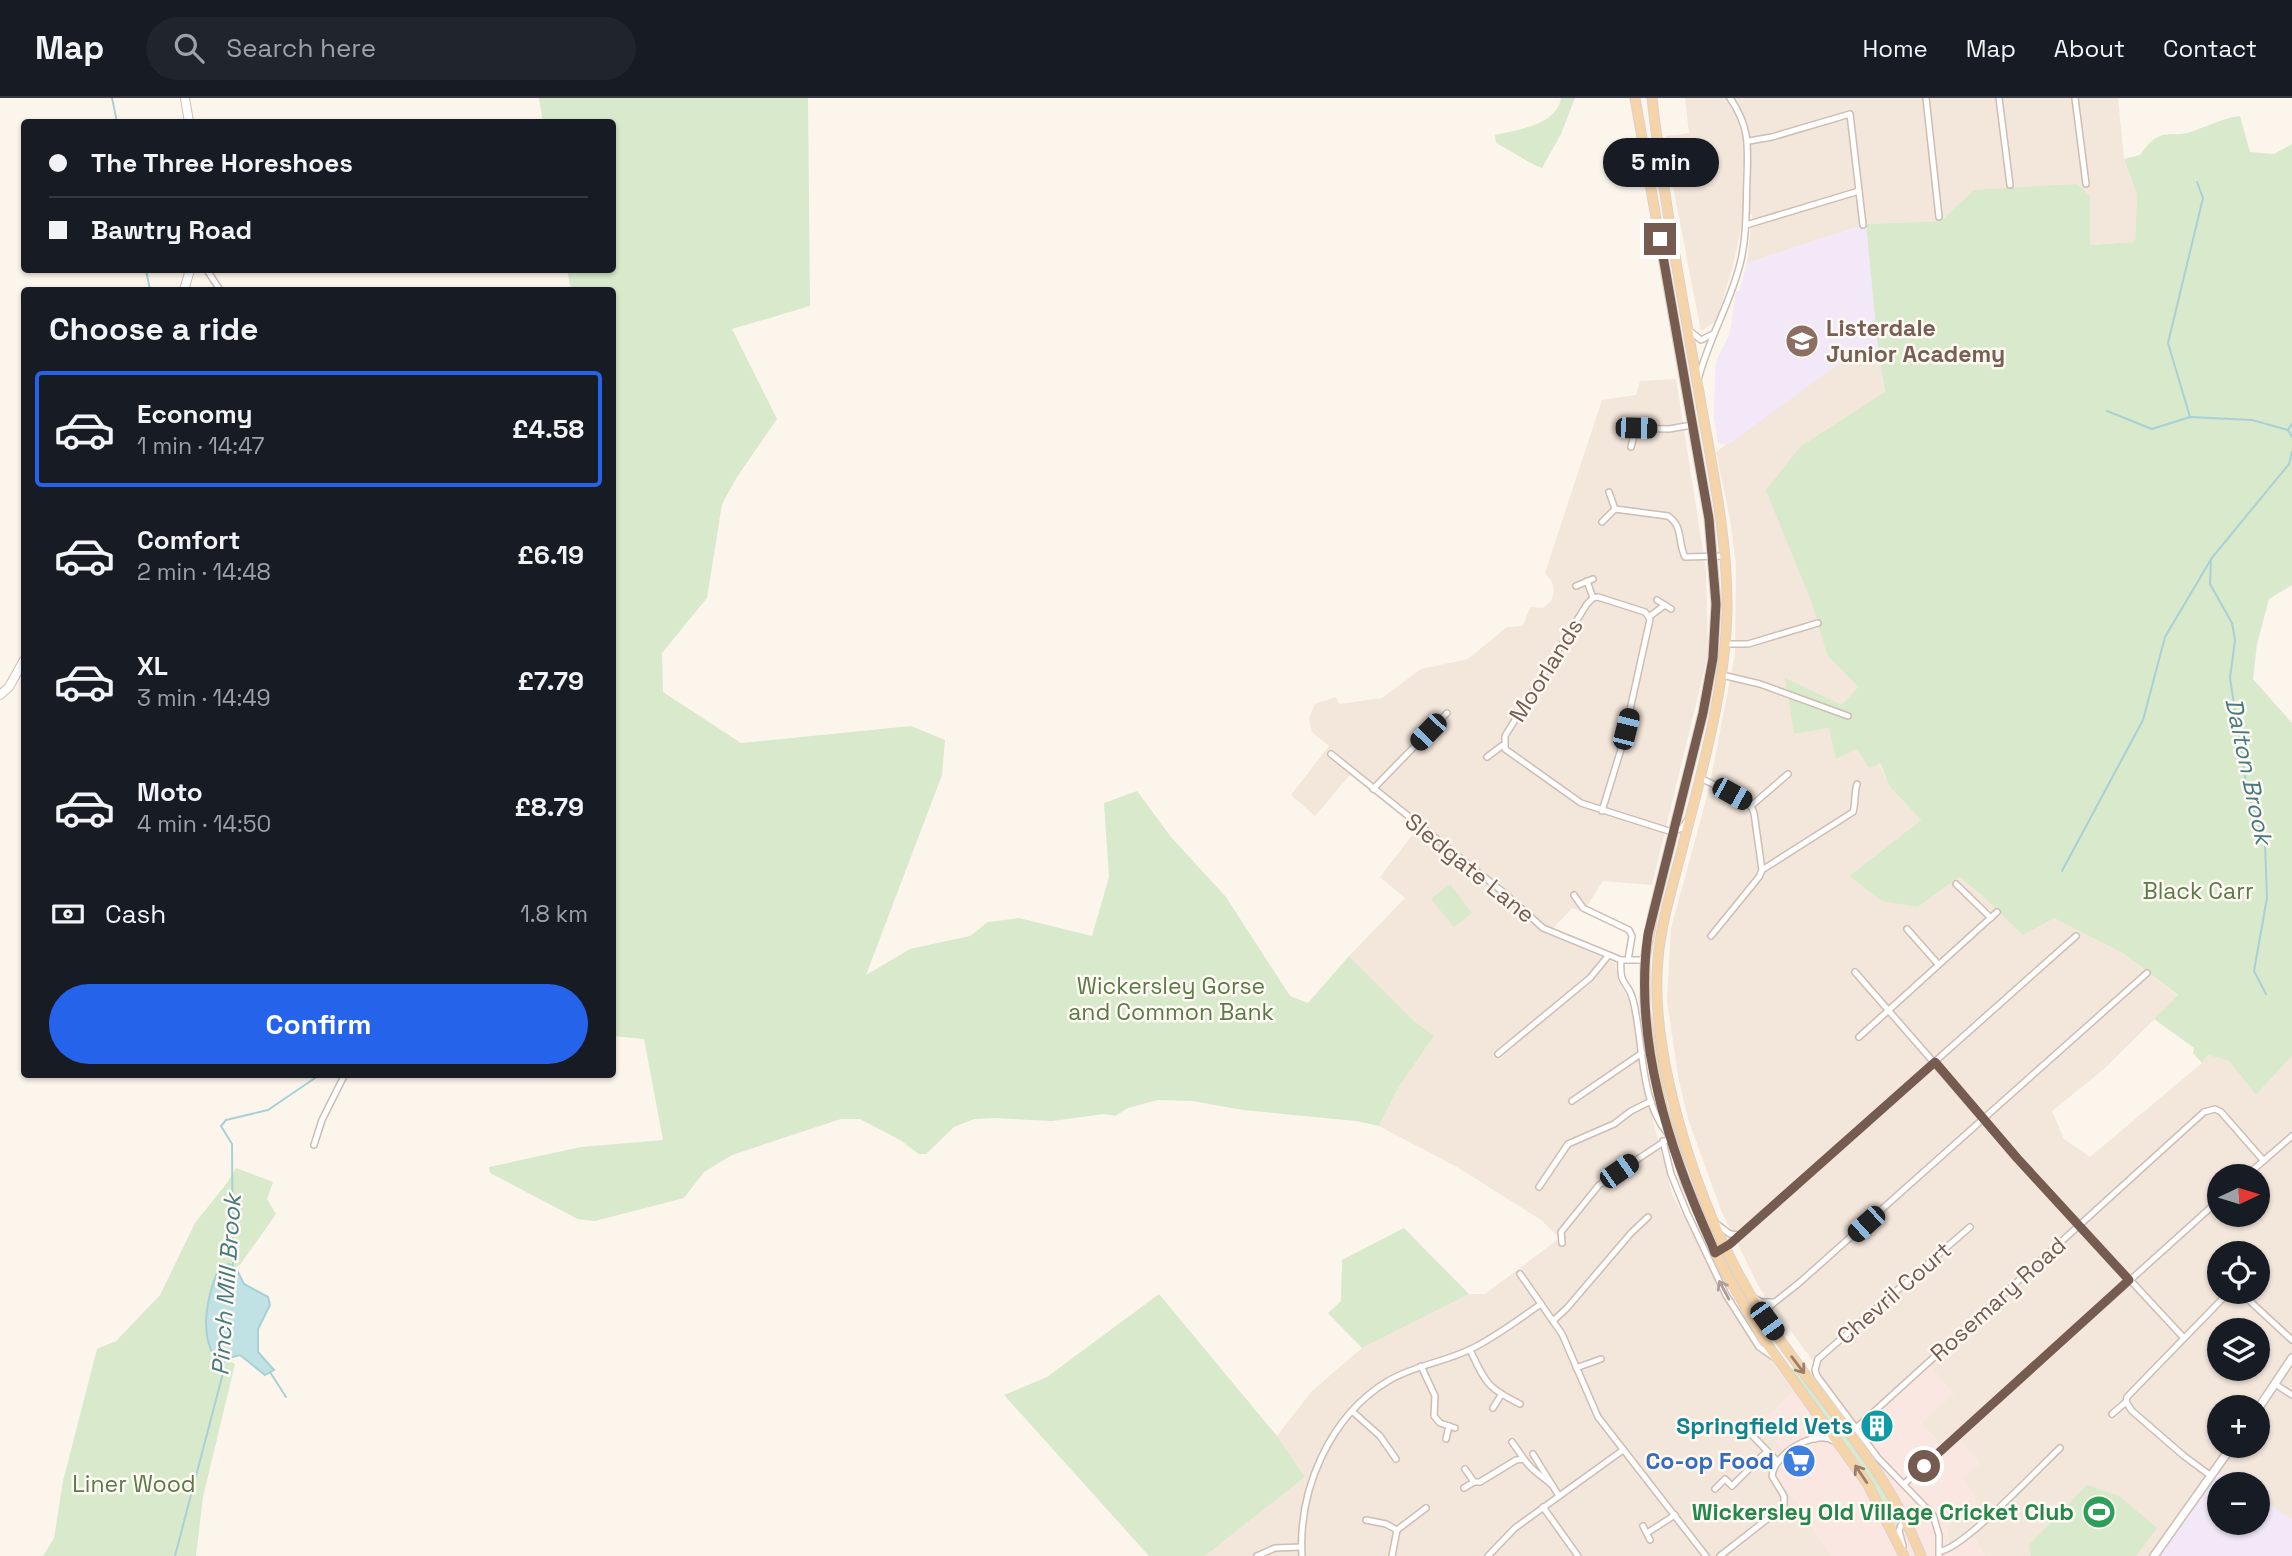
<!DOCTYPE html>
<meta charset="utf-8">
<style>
body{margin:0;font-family:"Space Grotesk",sans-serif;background:#20242c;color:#f1f3f6;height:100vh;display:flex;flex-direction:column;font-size:26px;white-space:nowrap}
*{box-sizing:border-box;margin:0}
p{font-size:23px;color:#9ea1a6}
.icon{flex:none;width:38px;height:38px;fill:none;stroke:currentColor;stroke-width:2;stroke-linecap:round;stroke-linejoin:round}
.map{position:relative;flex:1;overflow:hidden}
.side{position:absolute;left:21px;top:189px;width:595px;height:791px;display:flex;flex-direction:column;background:#171b24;border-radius:7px;box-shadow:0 2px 5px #0004}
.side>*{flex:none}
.top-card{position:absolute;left:21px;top:21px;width:595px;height:154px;border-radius:7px;box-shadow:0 2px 5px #0004;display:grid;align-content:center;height:154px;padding:0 28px;background:#171b24}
.needle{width:46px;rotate:86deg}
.buttons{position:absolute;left:2207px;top:1066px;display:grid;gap:14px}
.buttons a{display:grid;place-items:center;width:63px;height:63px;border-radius:50%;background:#171b24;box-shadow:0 2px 5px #0004;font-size:35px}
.end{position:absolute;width:32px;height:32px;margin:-16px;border:9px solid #765b50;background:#fff;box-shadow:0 0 0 4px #fff}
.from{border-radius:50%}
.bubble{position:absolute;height:49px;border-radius:24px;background:#171b24;box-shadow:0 2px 5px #0004;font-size:23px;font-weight:600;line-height:49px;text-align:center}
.car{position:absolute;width:21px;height:42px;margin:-21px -10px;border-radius:9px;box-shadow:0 0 5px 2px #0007;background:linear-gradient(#222 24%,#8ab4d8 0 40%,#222 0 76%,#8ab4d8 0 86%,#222 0)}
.top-card b{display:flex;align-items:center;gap:24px;height:66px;font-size:26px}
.top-card b+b{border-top:2px solid #363941}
.top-card i{width:18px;height:18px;background:#f1f3f6}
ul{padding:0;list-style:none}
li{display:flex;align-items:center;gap:21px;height:116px;margin:0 14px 10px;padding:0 14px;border:4px solid transparent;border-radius:7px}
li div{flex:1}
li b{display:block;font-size:26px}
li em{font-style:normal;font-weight:600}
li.on{border-color:#2563eb}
li>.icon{width:63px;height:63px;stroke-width:1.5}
h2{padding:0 28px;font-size:32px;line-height:84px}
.pay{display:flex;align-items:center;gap:18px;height:77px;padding:0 28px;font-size:26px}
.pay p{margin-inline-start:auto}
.button{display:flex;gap:14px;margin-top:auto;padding:14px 28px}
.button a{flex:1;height:80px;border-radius:42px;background:#2563eb;color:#fff;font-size:28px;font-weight:600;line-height:80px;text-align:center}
header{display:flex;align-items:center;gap:42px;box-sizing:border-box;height:98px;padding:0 35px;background:#171b24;border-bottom:2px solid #363941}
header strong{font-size:33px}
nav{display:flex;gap:38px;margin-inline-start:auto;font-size:24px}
.search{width:490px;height:63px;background:#20242c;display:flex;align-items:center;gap:18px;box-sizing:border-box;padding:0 24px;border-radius:38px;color:#9ea1a6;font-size:26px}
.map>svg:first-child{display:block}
</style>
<header>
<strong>Map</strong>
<div class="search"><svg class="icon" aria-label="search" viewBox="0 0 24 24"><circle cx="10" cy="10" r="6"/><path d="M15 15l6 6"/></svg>Search here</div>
<nav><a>Home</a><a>Map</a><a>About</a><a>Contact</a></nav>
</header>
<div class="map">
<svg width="2292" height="1458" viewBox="0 0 2292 1458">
<rect width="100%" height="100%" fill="#fcf5ec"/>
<g fill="#f3e6db" fill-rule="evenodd">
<path d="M1685,0H2118L2124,61L2137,97L2135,144L2090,147V98L1975,92L1941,123L1866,126L1747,165L1752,116L1743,120L1733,168L1716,223L1701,233L1670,73L1666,38L1689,35Z"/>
<path d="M1878,251L1885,295L1801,348L1811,503L1827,557L1858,589L1842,608L1793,636L1829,630L1879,665L1890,689L1921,722L1849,778L1862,787L1918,809L1959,779L1985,800L2054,820L2124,856L2178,898L2104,971L2052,1013L2064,1041L2090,1059L2202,965L2208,957L2229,963L2256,997L2292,958V1458H1985L1971,1434L1950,1450L1946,1428L1977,1404L1944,1350L1921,1325L1953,1295L1856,1330L1818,1270L1760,1191L1721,1112L1688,1021L1678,978L1667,902L1671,830L1708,695L1735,557L1736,466L1730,421L1716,354L1841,264ZM2219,1078H2258V1116H2219ZM2219,1155H2258V1194H2219ZM2219,1232H2258V1270H2219ZM2219,1309H2258V1348H2219ZM2219,1386H2258V1424H2219Z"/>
<path d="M1676,281L1706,472L1708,557L1652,787L1603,783L1583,814L1572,810L1548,836L1615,865L1619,885L1630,903L1647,999L1672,1096L1726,1201L1794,1294L1767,1319L1783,1337L1789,1360L1780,1368L1778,1382L1796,1402L1831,1458H1205L1305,1379L1277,1338L1312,1293L1362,1250L1469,1196H1485L1560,1140L1541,1122L1457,1069L1379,1028L1398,990L1434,938L1413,922L1349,858L1405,800L1380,779L1417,731L1350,677L1315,718L1291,697L1329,648L1312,634L1309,620L1315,606L1336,599L1339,606L1382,600L1421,571L1468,561L1507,529L1523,528L1530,509L1543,510L1552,502L1554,492L1552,484L1545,475L1602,302L1636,297L1640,283Z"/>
</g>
<path fill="#fbe7e1" d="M1928,1265L1954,1296L1921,1325L1944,1350L1958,1337L1980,1366L1964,1380L1978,1404L1946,1429L1950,1449L1971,1434L1985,1458H1831L1796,1402L1778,1382L1777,1376L1780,1368L1789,1360L1775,1344L1782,1336L1767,1319L1818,1270L1856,1330Z"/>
<g fill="#f2e8f8">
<path d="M1866,126L1878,251L1841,264L1728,347L1718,345L1714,320L1715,270L1717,261L1730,235L1736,193H1739L1747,165Z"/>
<path d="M2219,1374L2237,1386H2219V1424H2258V1399L2292,1421V1458H2159Z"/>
</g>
<g fill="#d9e9cb">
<path d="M539,0H808L810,208L732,231L777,321L737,379L722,406L707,500L662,555L663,594L741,645L911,628L945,642L942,677L866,877L910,851L970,838L988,824L1019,820L1092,838L1109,779L1104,705L1137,693L1171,739L1226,799L1290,898L1308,905L1349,858L1413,922L1434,938L1398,990L1379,1028L1356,1023L1243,1012L1192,1003L1158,1002L1128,1010L1115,1018L1104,1016L1052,1023L994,1020L974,1021L954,1029L926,1056H919L900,1042L860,1021H841L732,1057L704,1074L684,1100L595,1123L578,1121L490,1075L489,1069L581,1049L663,1042L644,941L613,938L612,192H571L567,172H612V24H543Z"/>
<path d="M1561,0H1575L1561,36L1542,70C1526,64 1512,53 1496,45L1495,37C1517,32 1557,27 1561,0Z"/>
<path d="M2240,18L2250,54L2274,56L2292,46V487L2269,501L2257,546L2253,581L2292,625V958L2256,997L2229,963L2208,957L2202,965L2193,955L2194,950L2154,921L2178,897L2124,856L2054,820L2023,837L1985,800L1959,779L1918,809L1882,803L1849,778L1921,722L1890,689L1880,665L1869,670L1857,651L1836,661L1829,630L1794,636L1785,580L1842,607L1858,589L1827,557L1811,503L1766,392L1801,348L1885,294L1878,251L1866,126L1941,123L1974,92L2077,86L2090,98V147L2135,144L2137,97L2124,61L2140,57C2146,49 2150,42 2160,38C2169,35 2178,37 2187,35C2205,30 2221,20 2240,18Z"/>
<path d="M1450,786L1472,815L1454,829L1431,801Z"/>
<path d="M236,1070L273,1084L267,1101L276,1116L240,1167L219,1177V1257L235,1266L203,1399L196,1458H43L54,1440L63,1383L97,1251L116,1243L160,1197L195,1125L227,1085Z"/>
<path d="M1404,1130L1469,1196L1362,1250L1328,1215L1341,1203L1342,1162Z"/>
<path d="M1159,1196L1277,1338L1305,1379L1205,1458H1149L1004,1297L1047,1279Z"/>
<path d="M1795,1268L1866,1364L1902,1421L1897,1430L1864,1371L1791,1272Z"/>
<path d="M2087,1387L2119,1398L2157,1430L2136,1458H2031L2029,1447Z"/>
</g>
<path fill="#c1e2e5" stroke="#a8d1d6" stroke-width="2" d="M229,1166L237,1172L244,1186L268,1199L270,1207L258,1231V1254L274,1272L265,1277L240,1257L217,1263C198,1237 207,1198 219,1170Z"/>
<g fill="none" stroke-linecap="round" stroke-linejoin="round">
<g stroke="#a8d1d6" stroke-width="2">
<path d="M112,0L117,24"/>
<path d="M146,172L150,192"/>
<path d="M2107,313L2152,331L2190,319L2252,322L2288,332"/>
<path d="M2190,319L2168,245L2203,100L2197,84"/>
<path d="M2292,326L2288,332L2292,339"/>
<path d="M2062,773L2143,622L2165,539L2210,463"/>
<path d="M2266,896L2254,873L2267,800L2265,745L2247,692L2230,580L2235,542L2232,525L2210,486L2211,461L2289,366L2292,354"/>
<path d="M233,1170L232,1046L221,1028L226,1022L268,1012L321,976"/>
<path d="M270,1274L286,1299"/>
<path d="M175,1458L223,1275L224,1262"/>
</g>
<defs>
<g id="minor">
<path d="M1926,0L1939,119"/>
<path d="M1999,0L2010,87"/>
<path d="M2075,0L2086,86"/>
<path d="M1859,93L1863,127"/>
<path d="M1746,127L1859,93L1850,16L1772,39L1749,43"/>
<path d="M207,172L220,192"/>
<path d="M1690,233L1701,242L1713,236"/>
<path d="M1698,282C1708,242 1730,206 1740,166C1747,139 1746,109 1747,81C1748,48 1750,29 1730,0"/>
<path d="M1620,330L1669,331L1692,327"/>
<path d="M1631,349L1636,330"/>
<path d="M1609,394L1615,411L1668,418C1684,429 1677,443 1685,459L1725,458"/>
<path d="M1602,424L1615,411"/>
<path d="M1587,483L1593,500"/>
<path d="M1576,488L1593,481"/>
<path d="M1657,502L1671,511"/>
<path d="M1650,518L1665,507"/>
<path d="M1725,546H1748L1818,525"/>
<path d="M1722,577L1760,586L1848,618"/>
<path d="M1331,656L1503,794L1543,830L1621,862"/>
<path d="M1487,659L1503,647"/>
<path d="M1700,680L1719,689L1751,708L1754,715L1762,772L1759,779L1711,838"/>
<path d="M1373,691L1447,615"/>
<path d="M1751,708L1788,676"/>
<path d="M1602,713L1622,648L1650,521L1645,514L1598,499L1593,500L1587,506L1505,638V651L1581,705L1672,734L1682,730L1687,723"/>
<path d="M1762,772L1853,714C1856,704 1854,695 1857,686"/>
<path d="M1956,786L1991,820"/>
<path d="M1574,797L1583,810L1629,832L1632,838L1628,862"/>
<path d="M1907,831L1938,866"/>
<path d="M1855,874L2017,1060L2183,1239"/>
<path d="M1859,939L1997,814"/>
<path d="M1498,956L1590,880L1608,858"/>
<path d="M1572,1003L1642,955"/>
<path d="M1663,1043L1671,1076L1687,1115L1726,1197L1759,1249L1775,1260"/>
<path d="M314,1047L322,1022L345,976"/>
<path d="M2246,1078L2292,1038"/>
<path d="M1539,1089L1568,1046L1614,1026L1631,1013L1651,1003"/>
<path d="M1718,1127L1730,1136L1739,1137"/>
<path d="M1562,1145L1561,1134L1599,1087L1671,1039C1639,1007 1644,944 1633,902C1628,882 1619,890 1621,862H1645"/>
<path d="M1715,1155L1730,1146L2076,838"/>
<path d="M1520,1176L1562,1236L1598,1319L1706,1458"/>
<path d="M2240,1194L2292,1242"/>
<path d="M1754,1200L1761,1204H1774"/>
<path d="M1553,1223L1567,1210L1631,1135L1648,1119"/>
<path d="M1767,1223L1770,1208L1799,1185L2147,875"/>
<path d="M1470,1252C1486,1285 1486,1289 1520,1306"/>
<path d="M1421,1268L1435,1298L1434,1318L1440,1325L1455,1330"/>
<path d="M1576,1270L1601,1261"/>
<path d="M2275,1286L2292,1297"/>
<path d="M1493,1310L1501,1297"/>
<path d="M1352,1313L1380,1338L1396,1361"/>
<path d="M2112,1316L2126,1304"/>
<path d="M1743,1328L1778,1364"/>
<path d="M1856,1330L2204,1014L2215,1011L2221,1014L2263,1062"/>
<path d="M1446,1341L1449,1328"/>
<path d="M1815,1341L1819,1327L1818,1320"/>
<path d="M1512,1344L1524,1361"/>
<path d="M1533,1356L1559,1398"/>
<path d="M1465,1371L1474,1384H1480L1516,1362L1524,1361C1534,1376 1541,1376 1553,1388"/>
<path d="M2211,1378L2184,1358L2132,1313L2126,1304L2127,1299L2229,1194"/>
<path d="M1904,1386L2219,1102"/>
<path d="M1464,1390L1474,1384"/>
<path d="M1715,1391L1725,1381L1732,1388L1767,1353"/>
<path d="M1543,1409L1578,1458"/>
<path d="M1366,1422L1386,1426L1397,1432"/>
<path d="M1643,1428L1650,1442"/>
<path d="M1647,1435L1675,1417"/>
<path d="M1903,1448L1899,1433L1901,1427L1929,1412"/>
<path d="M1940,1453C1962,1452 2040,1369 2060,1350"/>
<path d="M1257,1458L1275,1450L1301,1449"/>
<path d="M1302,1458C1298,1391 1330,1318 1388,1283C1415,1267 1446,1264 1473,1250C1497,1238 1519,1221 1541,1206"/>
<path d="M1392,1458L1397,1432L1426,1410"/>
<path d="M1488,1458L1515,1430L1623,1352"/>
<path d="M1720,1458L1784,1408V1398L1772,1378C1774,1356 1814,1331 1834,1343"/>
<path d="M1939,1458V1437L1933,1417L1878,1360L1817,1278L1815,1272L1818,1261L1970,1129"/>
</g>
<g id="tertiary">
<path d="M2258,1311L2292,1260"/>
<path d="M2154,1458L2232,1348"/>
</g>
<g id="secondary">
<path d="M185,0L189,24"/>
<path d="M184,192L190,172"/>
<path d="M0,597L9,589L24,562"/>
</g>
<g id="primary">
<path d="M1635,0L1709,421L1716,506L1713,560L1703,615L1653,816L1645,862V910L1654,967L1662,1007L1685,1083L1721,1166L1764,1242L1867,1385L1904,1458"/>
<path d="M1652,0C1664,103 1683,204 1701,306C1713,374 1728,443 1727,513C1725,595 1701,676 1681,755C1672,790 1661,825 1658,861C1653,912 1663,965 1676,1014C1695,1085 1724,1158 1764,1219C1817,1299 1887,1368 1921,1458"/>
</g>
</defs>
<use href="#minor" stroke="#cebdb2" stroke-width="8"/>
<use href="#tertiary" stroke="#cebdb2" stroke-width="10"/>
<use href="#secondary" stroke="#d3beb2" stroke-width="10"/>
<use href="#primary" stroke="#d9d1ce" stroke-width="11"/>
<use href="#minor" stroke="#fff" stroke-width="5"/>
<use href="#tertiary" stroke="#fff" stroke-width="7"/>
<use href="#secondary" stroke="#fff" stroke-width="8"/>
<use href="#primary" stroke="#f5d4aa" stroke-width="9"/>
</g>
<defs><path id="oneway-shaft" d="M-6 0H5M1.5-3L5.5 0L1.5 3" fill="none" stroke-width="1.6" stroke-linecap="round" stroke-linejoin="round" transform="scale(1.75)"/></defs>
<use stroke="#ad9d96" href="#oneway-shaft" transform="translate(1724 1192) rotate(-118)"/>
<g stroke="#9c7f6b">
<use href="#oneway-shaft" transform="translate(1798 1267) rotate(53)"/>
<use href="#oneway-shaft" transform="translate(1861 1376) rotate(-124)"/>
</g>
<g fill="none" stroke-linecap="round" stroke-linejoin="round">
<path stroke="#765b50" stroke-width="9" d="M1660,141L1709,421L1716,506L1713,560L1703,615L1648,836C1633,942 1669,1052 1712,1147L1715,1155L1730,1146L1935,964L2017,1060L2129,1182L1924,1368"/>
</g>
<defs>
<symbol id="school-disc" viewBox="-11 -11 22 22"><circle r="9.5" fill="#8d6e63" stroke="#fef9f3"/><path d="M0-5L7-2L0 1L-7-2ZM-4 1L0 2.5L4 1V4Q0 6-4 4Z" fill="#fff"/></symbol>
<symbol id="building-disc" viewBox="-11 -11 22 22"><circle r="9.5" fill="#0f9aa8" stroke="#fef9f3"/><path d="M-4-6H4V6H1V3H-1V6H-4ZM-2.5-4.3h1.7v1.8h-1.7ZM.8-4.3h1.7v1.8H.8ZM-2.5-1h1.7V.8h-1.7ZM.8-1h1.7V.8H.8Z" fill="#fff"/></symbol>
<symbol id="supermarket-disc" viewBox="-11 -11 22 22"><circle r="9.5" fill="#3f7fe0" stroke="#fef9f3"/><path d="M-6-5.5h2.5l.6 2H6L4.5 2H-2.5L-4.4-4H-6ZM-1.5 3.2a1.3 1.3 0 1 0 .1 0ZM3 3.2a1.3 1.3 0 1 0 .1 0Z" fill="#fff"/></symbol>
<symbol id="stadium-disc" viewBox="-11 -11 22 22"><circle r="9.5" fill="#2e9e5b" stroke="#fef9f3"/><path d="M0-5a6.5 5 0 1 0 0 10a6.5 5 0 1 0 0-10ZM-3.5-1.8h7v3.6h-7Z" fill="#fff"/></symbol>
</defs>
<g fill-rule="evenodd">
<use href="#school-disc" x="1783" y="224" width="38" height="38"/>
<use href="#building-disc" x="1858" y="1309" width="38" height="38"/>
<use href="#supermarket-disc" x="1780" y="1344" width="38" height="38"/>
<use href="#stadium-disc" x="2080" y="1395" width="38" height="38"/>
</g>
<g text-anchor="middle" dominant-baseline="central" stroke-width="5" stroke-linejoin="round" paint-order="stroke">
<g font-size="23" font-weight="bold" fill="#785e54" stroke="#fef9f3" text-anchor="start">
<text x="1826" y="230">Listerdale<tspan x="1826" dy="26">Junior Academy</tspan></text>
</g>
<g font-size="23" fill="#765b50" stroke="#fef9f3">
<text transform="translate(1546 572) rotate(-58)">Moorlands</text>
<text transform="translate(1470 770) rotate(39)">Sledgate Lane</text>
<text transform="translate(1894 1195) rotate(-41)">Chevril Court</text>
<text transform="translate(1998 1201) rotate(-42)">Rosemary Road</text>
</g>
<g font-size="23" fill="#5a7a48" stroke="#fef9f3">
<text x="2198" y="793">Black Carr</text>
<text x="1171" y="888">Wickersley Gorse<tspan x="1171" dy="26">and Common Bank</tspan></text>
<text x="134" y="1386">Liner Wood</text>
</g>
<g font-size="23" font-weight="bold" fill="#0d838f" stroke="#fef9f3" text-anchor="end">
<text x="1853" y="1328">Springfield Vets</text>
</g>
<g font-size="23" font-weight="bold" fill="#366cbe" stroke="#fef9f3" text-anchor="end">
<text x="1774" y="1363">Co-op Food</text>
</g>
<g font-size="23" font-weight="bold" fill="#27864d" stroke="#fef9f3" text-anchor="end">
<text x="2074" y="1414">Wickersley Old Village Cricket Club</text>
</g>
<g font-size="24" font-style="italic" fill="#477b80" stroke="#fef9f3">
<text transform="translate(2249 673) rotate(78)">Dalton Brook</text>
<text transform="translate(226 1187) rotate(-86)">Pinch Mill Brook</text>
</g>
</g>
</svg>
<div class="buttons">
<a><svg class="needle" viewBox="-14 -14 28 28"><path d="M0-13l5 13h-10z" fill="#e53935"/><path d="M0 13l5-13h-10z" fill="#9ea1a6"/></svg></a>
<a><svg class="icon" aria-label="locate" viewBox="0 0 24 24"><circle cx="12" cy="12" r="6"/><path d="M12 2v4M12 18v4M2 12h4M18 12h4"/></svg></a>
<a><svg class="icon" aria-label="layers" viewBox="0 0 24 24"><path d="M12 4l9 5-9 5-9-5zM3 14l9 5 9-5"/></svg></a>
<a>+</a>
<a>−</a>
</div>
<i class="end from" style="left:1924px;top:1368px"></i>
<i class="end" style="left:1660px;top:141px"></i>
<div class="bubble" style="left:1603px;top:40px;width:116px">5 min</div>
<i class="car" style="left:1636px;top:330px;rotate:91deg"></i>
<i class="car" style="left:1626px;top:631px;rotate:14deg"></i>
<i class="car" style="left:1428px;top:634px;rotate:224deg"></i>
<i class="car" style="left:1732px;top:696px;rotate:119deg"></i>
<i class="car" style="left:1619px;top:1073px;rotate:55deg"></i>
<i class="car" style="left:1866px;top:1126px;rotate:228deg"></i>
<i class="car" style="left:1767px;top:1223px;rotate:144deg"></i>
<div class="top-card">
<b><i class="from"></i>The Three Horeshoes</b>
<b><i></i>Bawtry Road</b>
</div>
<section class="side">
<h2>Choose a ride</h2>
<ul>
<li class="on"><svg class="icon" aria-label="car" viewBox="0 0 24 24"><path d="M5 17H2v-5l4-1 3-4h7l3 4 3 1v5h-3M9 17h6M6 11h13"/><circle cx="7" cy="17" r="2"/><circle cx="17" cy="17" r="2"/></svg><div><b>Economy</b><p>1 min · 14:47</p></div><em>£4.58</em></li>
<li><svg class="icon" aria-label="car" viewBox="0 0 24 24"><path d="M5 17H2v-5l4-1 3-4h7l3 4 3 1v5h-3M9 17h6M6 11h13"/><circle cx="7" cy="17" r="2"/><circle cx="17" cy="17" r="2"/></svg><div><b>Comfort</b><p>2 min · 14:48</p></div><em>£6.19</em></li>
<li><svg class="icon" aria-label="car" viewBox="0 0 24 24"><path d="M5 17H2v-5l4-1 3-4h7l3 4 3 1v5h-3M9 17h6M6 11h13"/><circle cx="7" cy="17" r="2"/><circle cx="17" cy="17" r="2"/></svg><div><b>XL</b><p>3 min · 14:49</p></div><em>£7.79</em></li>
<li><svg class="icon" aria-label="car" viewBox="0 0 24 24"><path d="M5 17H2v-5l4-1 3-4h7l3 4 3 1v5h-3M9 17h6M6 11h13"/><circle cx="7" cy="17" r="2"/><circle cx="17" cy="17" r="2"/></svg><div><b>Moto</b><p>4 min · 14:50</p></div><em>£8.79</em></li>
</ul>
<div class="pay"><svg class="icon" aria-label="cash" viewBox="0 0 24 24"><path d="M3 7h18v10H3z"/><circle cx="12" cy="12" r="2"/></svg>Cash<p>1.8 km</p></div>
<div class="button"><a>Confirm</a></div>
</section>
</div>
